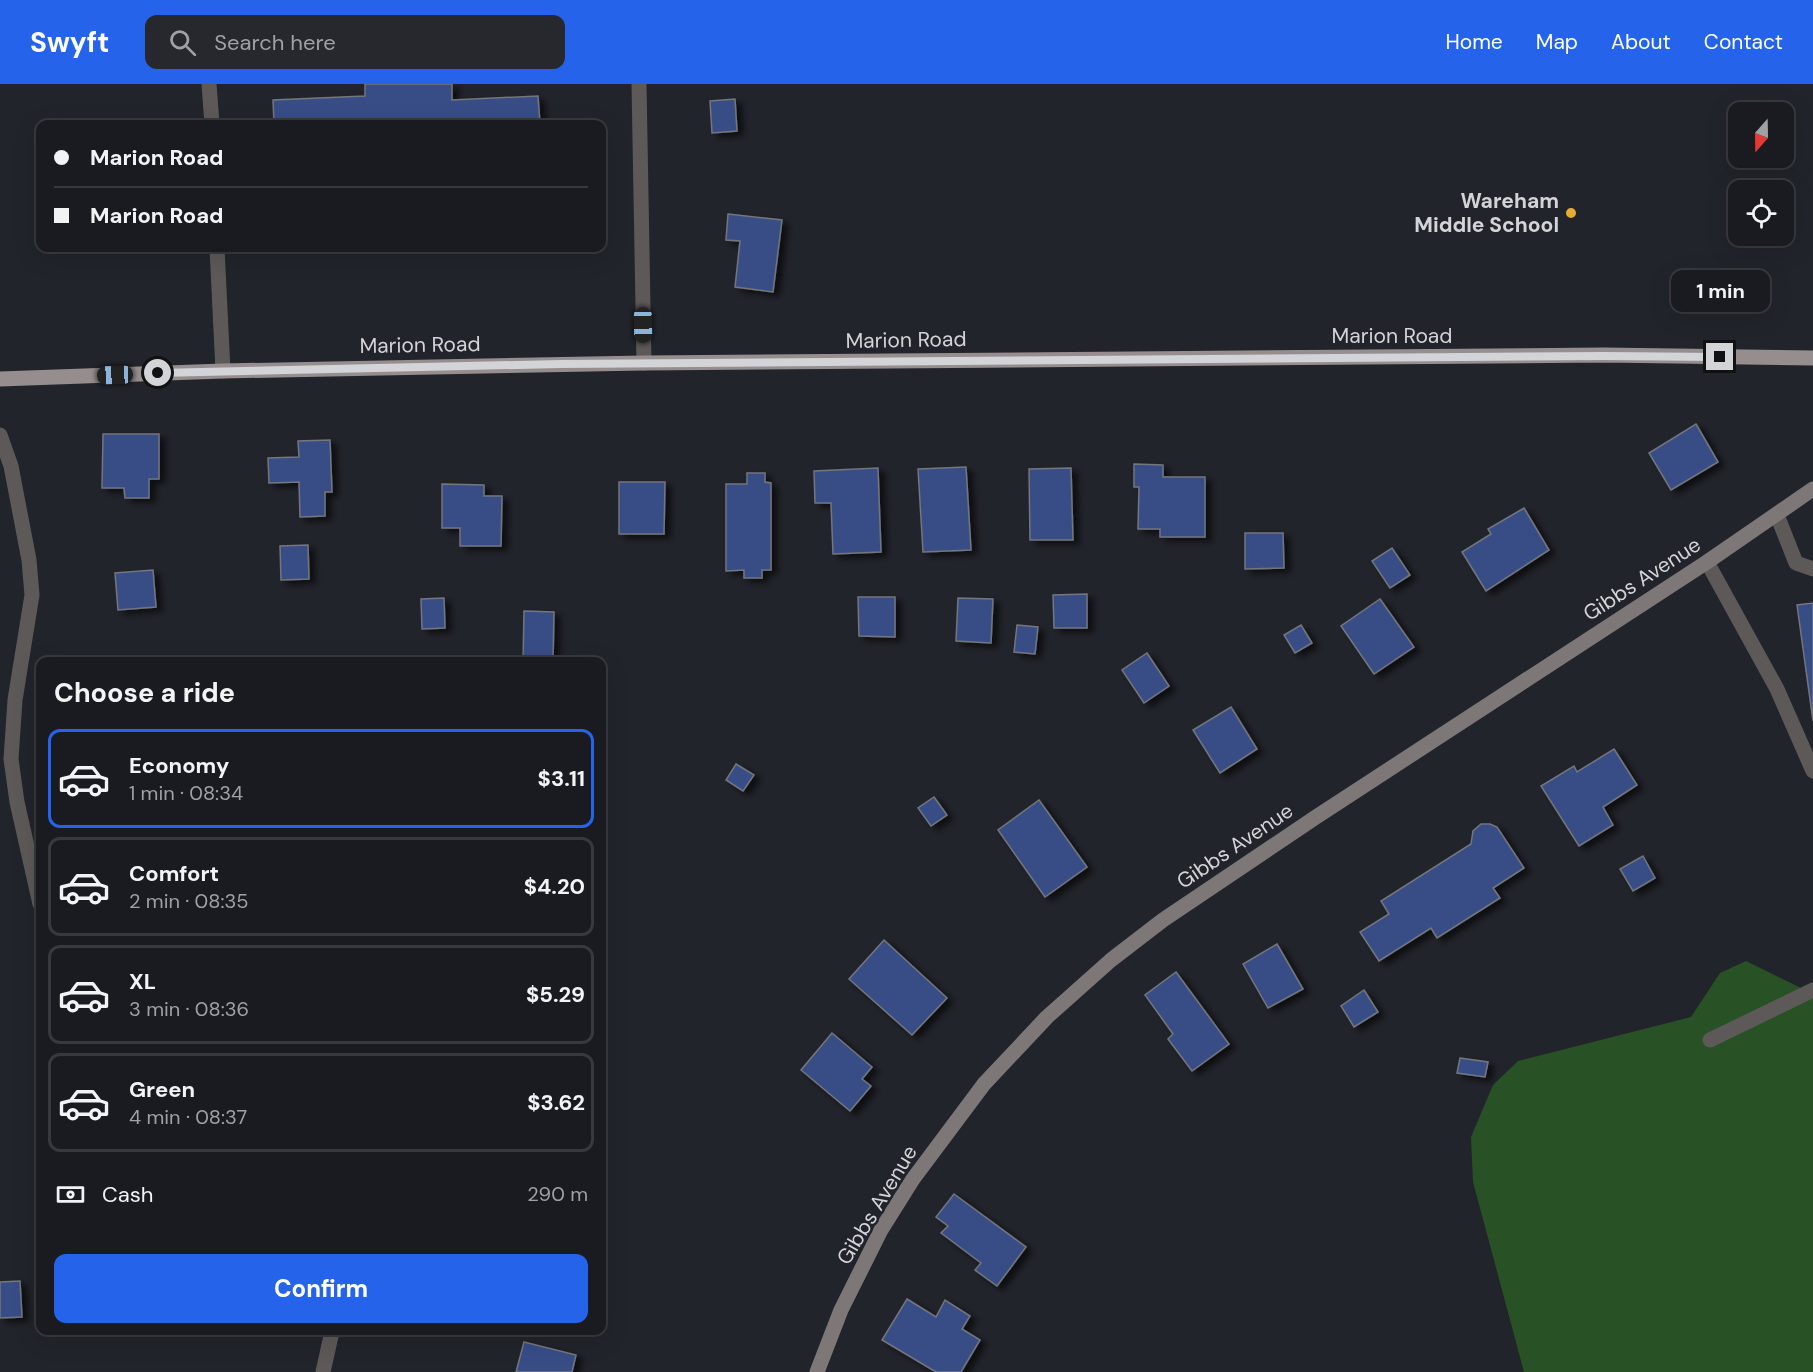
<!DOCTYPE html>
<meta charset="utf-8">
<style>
body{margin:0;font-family:"DM Sans",sans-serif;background:#26282d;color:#f1f3f6;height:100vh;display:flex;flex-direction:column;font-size:22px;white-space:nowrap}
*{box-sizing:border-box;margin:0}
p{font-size:20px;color:#9fa1a5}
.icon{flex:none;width:33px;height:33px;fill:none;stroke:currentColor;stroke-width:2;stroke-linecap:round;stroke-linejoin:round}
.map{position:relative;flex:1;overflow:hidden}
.details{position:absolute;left:36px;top:573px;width:570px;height:678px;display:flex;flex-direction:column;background:#191b20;border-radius:12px;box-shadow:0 6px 24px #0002,0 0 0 2px #37393e}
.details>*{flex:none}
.banner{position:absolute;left:36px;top:36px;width:570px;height:132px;border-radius:12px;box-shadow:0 6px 24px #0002,0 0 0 2px #37393e;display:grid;align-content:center;height:132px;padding:0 18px;background:#191b20}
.needle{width:39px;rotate:200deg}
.tools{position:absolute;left:1728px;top:18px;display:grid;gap:12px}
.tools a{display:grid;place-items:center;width:66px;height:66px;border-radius:12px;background:#191b20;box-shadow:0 6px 24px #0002,0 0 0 2px #37393e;font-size:30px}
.end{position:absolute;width:27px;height:27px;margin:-14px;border:8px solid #d2d4d8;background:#111;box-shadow:0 0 0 3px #111}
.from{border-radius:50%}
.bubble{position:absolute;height:42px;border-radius:12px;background:#191b20;box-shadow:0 6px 24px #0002,0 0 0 2px #37393e;font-size:20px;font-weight:700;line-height:42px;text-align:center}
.car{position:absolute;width:18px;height:36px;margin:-18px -9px;border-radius:8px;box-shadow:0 0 4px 2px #0007;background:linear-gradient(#222 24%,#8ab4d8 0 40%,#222 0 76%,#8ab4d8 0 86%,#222 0)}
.banner b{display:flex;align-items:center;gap:21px;height:57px;font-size:22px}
.banner b+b{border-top:2px solid #37393e}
.banner i{width:15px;height:15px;background:#f1f3f6}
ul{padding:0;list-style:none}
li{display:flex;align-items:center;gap:18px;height:99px;margin:0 12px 9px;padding:0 6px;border:3px solid #37393e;border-radius:12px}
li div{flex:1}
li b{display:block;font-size:22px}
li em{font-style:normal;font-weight:700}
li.selected{border-color:#2563eb}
li>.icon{width:54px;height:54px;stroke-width:1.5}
h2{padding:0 18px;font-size:27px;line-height:72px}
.pay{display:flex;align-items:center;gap:15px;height:66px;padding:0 18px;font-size:22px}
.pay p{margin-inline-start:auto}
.primary-button{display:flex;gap:12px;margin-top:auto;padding:12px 18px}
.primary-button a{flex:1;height:69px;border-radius:12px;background:#2563eb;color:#fff;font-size:24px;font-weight:700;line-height:69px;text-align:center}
header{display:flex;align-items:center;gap:36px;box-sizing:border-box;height:84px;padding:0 30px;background:#2563eb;color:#fff}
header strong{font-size:28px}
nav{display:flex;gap:33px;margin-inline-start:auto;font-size:21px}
.search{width:420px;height:54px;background:#26282d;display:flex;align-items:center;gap:15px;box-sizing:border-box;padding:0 21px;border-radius:12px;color:#9fa1a5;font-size:22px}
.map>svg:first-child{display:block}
</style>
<header>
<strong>Swyft</strong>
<div class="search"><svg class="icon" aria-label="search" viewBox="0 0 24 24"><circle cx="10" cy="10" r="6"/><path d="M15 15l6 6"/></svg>Search here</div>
<nav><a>Home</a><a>Map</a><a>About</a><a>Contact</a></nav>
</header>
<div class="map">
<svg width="1813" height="1288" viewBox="0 0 1813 1288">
<defs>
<filter id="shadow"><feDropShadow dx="6" dy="4" stdDeviation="3" flood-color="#0009"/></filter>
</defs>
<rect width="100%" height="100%" fill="#21242a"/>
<path fill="#295126" d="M1746,877L1807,907L1813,914V1288H1524L1473,1098L1471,1053L1493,1001L1518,977L1691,933L1720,889Z"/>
<g fill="#384e86" stroke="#73767d" stroke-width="1.5" filter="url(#shadow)">
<path d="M365,0H452V16L538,12L540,40H274L273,16L365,12Z"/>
<path d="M735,15L737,47L712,49L710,17Z"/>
<path d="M728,130L782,136L773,208L735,203L740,157L726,156Z"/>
<path d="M1696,340L1718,378L1671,406L1649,369Z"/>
<path d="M103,350H159V395H149V414H125L124,404H102Z"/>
<path d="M330,356L332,408H325V432L300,433L299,398L269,399L268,374L299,373L298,357Z"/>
<path d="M1134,380L1163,381V393H1205V453H1160V445H1138L1139,403H1134Z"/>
<path d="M966,383L971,466L923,468L918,385Z"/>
<path d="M878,384L881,468L833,470L831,419H815L814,387Z"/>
<path d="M1071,384L1073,456H1030L1029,385Z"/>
<path d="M747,389H765V398L771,399V486H762V494H744V486L726,487V400H747Z"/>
<path d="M619,398H665L664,450H619Z"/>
<path d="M442,400L484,401V412H502L501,462H460V444H442Z"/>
<path d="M1524,424L1549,466L1486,507L1462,468L1491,450L1488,445Z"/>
<path d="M1245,449H1283L1284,484L1245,485Z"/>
<path d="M308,461L309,495L281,496L280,462Z"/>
<path d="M1392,464L1410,491L1390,504L1372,477Z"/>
<path d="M153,486L156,523L118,526L115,489Z"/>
<path d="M1087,510V544H1054L1053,511Z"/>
<path d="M858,513H895V553L859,552Z"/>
<path d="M444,514L445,544L422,545L421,515Z"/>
<path d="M958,514L993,515L991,559L956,557Z"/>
<path d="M1380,515L1414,563L1374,590L1341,542Z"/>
<path d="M1813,519V637L1797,521Z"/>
<path d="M524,527L554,528L553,578H523Z"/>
<path d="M1017,541L1038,543L1035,570L1014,568Z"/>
<path d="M1301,541L1312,559L1295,569L1284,551Z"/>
<path d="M1147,569L1169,602L1144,619L1122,586Z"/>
<path d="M1231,623L1257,665L1220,689L1193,646Z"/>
<path d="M1614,665L1637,701L1603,723L1613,741L1579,762L1541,702L1574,682L1577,688Z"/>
<path d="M736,680L754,691L743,707L726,696Z"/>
<path d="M934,713L947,731L931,742L918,724Z"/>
<path d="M1039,716L1087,783L1045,813L998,746Z"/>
<path d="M1481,740H1490L1497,743L1524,784L1493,804L1500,814L1437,854L1431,844L1379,877L1360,848L1389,830L1381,817L1471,760L1473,747Z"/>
<path d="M1643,772L1655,794L1633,807L1620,785Z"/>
<path d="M884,856L947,914L912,951L849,895Z"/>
<path d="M1277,860L1303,905L1268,924L1243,880Z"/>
<path d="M1176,888L1229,960L1192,987L1168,955L1173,950L1145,911Z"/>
<path d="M1364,906L1378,928L1354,943L1341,922Z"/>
<path d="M832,949L872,983L862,995L871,1002L850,1027L801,986Z"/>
<path d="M1460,974L1488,978L1485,993L1457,989Z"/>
<path d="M954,1110L1026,1163L997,1202L975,1186L981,1179L941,1149L948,1142L936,1133Z"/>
<path d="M20,1197L22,1233L0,1234V1198Z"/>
<path d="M907,1215L936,1233L945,1216L970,1232L962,1245L980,1256L961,1288H936L882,1256Z"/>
<path d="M524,1258L576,1271L572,1288H516Z"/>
</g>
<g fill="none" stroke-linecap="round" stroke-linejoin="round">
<g stroke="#5d5959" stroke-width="15">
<path d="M209,0L212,40"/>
<path d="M639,0L644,279"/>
<path d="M217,164L223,287"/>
<path d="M0,351L11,382L29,476L32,511L15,616L11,675L17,718L40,820"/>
<path d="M1777,431L1796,479L1813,485"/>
<path d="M1707,478L1777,605L1813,687"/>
<path d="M1710,956L1813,906"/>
</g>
<path stroke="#5d5959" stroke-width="15" d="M323,1288L331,1252"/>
<path stroke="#7d7777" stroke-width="15" d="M817,1288L841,1226L881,1146L913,1095L984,1000L1047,933L1111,876L1163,836L1316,733L1707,478L1813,405"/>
<path stroke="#968d8e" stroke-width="15" d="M0,295L223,287L644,279L1604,271L1813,274"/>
</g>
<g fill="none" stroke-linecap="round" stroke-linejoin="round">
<path stroke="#d2d4d8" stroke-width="8" d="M158,289L560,280L1604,272L1720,273"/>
</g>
<circle fill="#e7ac36" stroke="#21242a" stroke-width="2" cx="1571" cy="129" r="6"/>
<g text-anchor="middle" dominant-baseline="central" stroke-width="5" stroke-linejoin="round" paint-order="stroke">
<g font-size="21" font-weight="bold" fill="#d2d4d8" stroke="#21242a" text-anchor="end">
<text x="1559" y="117">Wareham<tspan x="1559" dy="24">Middle School</tspan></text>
</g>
<g font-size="21" fill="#d2d4d8" stroke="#21242a">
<text x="1392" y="252">Marion Road</text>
<text transform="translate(906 256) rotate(-1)">Marion Road</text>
<text transform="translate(420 261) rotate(-1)">Marion Road</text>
<text transform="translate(1642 495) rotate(-33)">Gibbs Avenue</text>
<text transform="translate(1235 762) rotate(-34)">Gibbs Avenue</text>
<text transform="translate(877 1121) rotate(-59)">Gibbs Avenue</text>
</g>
</g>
</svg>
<div class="tools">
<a><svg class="needle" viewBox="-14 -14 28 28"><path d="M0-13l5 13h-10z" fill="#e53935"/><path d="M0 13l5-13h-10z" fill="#9fa1a5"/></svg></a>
<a><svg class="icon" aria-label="locate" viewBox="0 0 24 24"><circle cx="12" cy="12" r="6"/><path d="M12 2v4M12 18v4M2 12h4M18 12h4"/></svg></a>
</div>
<i class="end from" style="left:158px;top:289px"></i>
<i class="end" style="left:1720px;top:273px"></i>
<div class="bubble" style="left:1671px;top:186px;width:99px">1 min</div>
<i class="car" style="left:643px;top:241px;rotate:179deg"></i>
<i class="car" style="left:115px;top:291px;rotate:268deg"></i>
<div class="banner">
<b><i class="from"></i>Marion Road</b>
<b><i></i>Marion Road</b>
</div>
<section class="details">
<h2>Choose a ride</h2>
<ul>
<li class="selected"><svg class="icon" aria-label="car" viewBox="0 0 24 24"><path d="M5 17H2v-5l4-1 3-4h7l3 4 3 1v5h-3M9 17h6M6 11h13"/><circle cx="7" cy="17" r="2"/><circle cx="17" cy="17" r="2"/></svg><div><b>Economy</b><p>1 min · 08:34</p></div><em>$3.11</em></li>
<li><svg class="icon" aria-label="car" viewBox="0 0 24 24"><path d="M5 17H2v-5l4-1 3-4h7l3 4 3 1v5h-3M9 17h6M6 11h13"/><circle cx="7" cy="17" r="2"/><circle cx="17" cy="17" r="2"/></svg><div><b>Comfort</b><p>2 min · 08:35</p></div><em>$4.20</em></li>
<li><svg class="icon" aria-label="car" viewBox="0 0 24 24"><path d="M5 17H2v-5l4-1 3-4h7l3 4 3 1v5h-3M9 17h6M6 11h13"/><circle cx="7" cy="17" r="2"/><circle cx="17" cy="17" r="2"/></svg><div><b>XL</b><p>3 min · 08:36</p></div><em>$5.29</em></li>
<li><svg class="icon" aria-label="car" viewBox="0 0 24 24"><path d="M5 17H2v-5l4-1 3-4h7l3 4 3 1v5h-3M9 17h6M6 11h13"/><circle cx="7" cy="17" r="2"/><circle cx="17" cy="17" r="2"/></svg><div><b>Green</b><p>4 min · 08:37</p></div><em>$3.62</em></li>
</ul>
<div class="pay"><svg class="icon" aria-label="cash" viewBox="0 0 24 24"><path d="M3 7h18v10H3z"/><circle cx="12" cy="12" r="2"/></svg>Cash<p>290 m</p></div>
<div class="primary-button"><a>Confirm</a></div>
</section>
</div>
